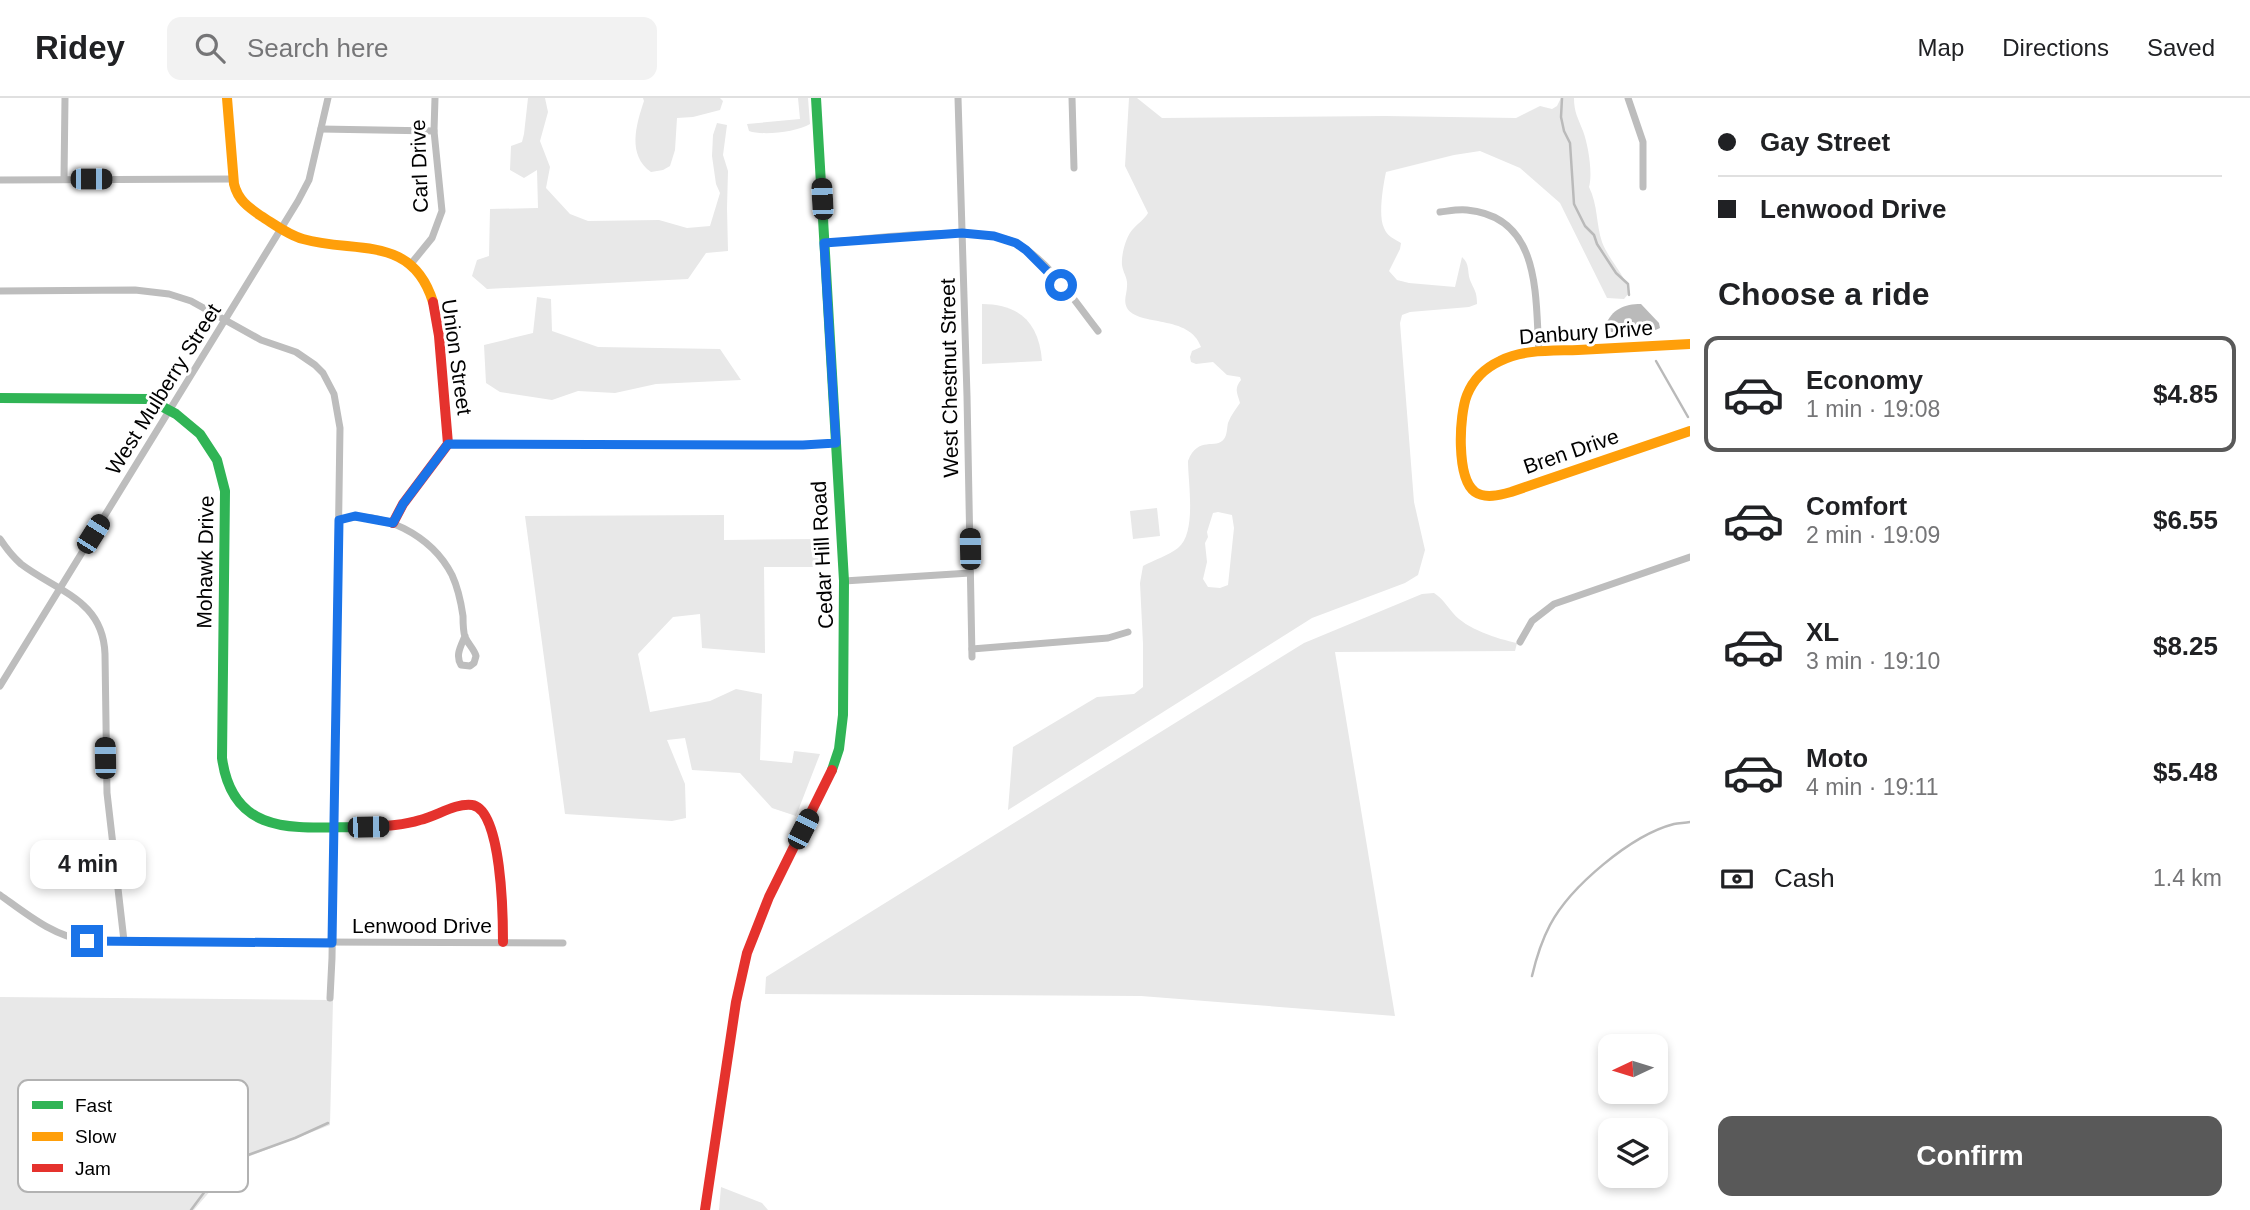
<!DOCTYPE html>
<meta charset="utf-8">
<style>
body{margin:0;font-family:Arial,sans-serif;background:#f2f2f2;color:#202124;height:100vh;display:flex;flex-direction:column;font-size:26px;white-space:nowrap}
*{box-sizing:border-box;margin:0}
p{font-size:23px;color:#757577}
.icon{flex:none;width:38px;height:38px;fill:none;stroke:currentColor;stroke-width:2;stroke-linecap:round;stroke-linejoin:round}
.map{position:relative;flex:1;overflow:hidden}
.panel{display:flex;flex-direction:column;background:#fff;width:560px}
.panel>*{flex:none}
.guide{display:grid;align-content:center;height:154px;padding:0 28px;background:#fff}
.needle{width:46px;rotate:266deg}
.fabs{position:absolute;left:1598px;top:936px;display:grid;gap:14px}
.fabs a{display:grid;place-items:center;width:70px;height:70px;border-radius:14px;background:#fff;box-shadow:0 4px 10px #0003;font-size:35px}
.end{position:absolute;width:32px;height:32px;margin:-16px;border:9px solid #1a73e8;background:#fff;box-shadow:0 0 0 4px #fff}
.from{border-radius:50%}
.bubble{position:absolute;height:49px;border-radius:14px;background:#fff;box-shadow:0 4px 10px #0003;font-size:23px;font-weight:700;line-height:49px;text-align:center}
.car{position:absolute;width:21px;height:42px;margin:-21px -10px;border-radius:9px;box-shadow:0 0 5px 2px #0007;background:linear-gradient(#222 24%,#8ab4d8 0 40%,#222 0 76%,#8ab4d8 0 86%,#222 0)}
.guide b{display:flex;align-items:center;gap:24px;height:66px;font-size:26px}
.guide b+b{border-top:2px solid #e0e0e0}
.guide i{width:18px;height:18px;background:#202124}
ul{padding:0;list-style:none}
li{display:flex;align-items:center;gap:21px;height:116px;margin:0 14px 10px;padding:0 14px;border:4px solid transparent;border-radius:14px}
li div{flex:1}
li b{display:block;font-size:26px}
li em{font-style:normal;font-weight:700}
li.active{border-color:#595959}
li>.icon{width:63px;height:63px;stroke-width:1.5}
h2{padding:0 28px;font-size:32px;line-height:84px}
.pay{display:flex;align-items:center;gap:18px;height:77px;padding:0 28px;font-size:26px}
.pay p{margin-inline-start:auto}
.primary-button{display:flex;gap:14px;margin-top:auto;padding:14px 28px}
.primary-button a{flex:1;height:80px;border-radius:14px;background:#595959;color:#fff;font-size:28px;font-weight:700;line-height:80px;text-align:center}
header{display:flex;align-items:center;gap:42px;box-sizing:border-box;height:98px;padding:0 35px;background:#fff;border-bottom:2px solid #e0e0e0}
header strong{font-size:33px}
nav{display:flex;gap:38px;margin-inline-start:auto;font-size:24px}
.search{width:490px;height:63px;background:#f2f2f2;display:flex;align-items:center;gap:18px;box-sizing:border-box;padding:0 24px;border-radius:14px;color:#757577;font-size:26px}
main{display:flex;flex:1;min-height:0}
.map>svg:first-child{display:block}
</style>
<header>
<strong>Ridey</strong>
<div class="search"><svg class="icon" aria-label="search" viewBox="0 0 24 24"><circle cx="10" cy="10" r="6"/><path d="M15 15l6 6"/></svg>Search here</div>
<nav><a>Map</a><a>Directions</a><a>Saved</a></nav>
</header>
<main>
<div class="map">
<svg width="1690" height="1112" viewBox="0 0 1690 1112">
<rect width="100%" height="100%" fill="#fff"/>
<g fill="#e8e8e8" fill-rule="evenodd">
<path d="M528,0H545L548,14L540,43L550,69L546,90L570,116L588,123L659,122L687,130L710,128L720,95L716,86L712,58L713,37L717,25L727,27L723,57L728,73L727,110L728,153L706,155L688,181L487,191L472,178L477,162L489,158L490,111L538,110L537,72L524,80L510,72L511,48L522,44L524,36Z"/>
<path d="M643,0H720L723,3L720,12L693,19L677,20L675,52L670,68L663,72L651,74C627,57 636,27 644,3Z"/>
<path d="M798,0H808L810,26C797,34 763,38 749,33L747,26L800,21Z"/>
<path d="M1129,0H1137L1162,20L1385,18L1516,20L1540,8L1552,11L1557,8L1561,0H1574C1574,14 1578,20 1583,33C1588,46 1593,75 1589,89C1598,107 1596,126 1602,144C1609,162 1624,176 1630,194L1624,201L1607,200L1560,105L1520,70L1480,53L1454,57L1386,74C1383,88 1378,118 1384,130C1387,138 1394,141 1401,145L1400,151L1389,173L1397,182L1409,185L1455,189L1462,159C1470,166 1467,173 1470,182C1474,192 1477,193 1477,206L1469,209L1410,214L1402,217L1400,225L1414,404L1425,452L1418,477L1405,485L1312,520L1008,712L1013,649L1097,599L1134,596L1143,589V546L1140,485L1143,468C1154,462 1169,457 1178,450C1197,435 1188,385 1188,363C1198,337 1216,352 1224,341C1227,338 1227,329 1228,325C1231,317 1236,311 1240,305C1237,294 1234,291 1241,282L1240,279L1227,277L1213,264L1196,266L1191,264L1190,259L1192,253L1201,249C1190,216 1138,229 1127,210C1123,202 1127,196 1127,188C1128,180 1123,175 1122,167C1121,157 1126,138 1133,131C1138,125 1144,122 1148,115L1125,68ZM1218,414L1232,417L1234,430L1228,487L1220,490L1208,489L1203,481L1207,464L1205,445L1208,439L1207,434L1213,415Z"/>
<path d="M537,199L551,201L552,233L598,249L720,251L741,282L656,286L615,295L578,293L552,302L500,294L486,285L484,247L533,235Z"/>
<path d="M982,206C1020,206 1039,225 1042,263L982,266Z"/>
<path d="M1157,410L1160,438L1133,441L1130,413Z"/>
<path d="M724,417V442L820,441V469H764L765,555L702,550L700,516L673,519L638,556L650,614L710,603L736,591L762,596L760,662L792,665L794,653L820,656L796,718L772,710L740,675L692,672L685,640L667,642L685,686L686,720L672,723L565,716L525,418Z"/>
<path d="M1434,495C1443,501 1446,507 1453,515C1466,531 1498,541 1517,545L1515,553L1335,554L1395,918L1141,898L765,896L766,879L1304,545L1422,496Z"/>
<path d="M0,899L333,902L330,1027L235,1064L194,1112H0Z"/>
<path d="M721,1089L762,1105L768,1112H719Z"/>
</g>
<path fill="#bababa" d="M1641,206L1659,225L1660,230C1645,237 1622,239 1606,232L1605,228C1612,211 1624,206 1641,206Z"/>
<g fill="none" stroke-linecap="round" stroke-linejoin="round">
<g stroke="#bababa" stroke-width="2.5">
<path d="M1562,0L1561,19L1564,33L1570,45L1574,106L1585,128L1594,137L1597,146L1616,175L1628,186L1629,197"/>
<path d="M1656,263L1688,319"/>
<path d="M1532,878C1536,861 1541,844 1550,827C1570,789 1631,737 1674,726C1679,725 1685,725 1690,724"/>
<path d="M191,1112L226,1065L295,1040L328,1025"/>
</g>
<g stroke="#bdbdbd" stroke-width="7">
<path d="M958,0L967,298L972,559"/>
<path d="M1072,0L1074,70"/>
<path d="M1628,0L1643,44V89"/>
<path d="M321,31L434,33"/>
<path d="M64,81L65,0"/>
<path d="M0,82L234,81"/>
<path d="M1440,114C1449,113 1458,111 1467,112C1542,119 1535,199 1539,254"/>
<path d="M824,145C869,141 981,125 1018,146C1051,165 1075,204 1098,233"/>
<path d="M410,167L432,140L442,113L434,33L435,0"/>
<path d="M0,193L135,192L169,196L191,203L261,242L296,254L315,267L323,275L334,296L340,330L332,860L330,900"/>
<path d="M448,346L803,347L836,345"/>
<path d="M339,422C381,410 432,438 452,477C458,490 461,504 463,518C463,525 463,533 465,539C468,546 474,551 476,558L474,565L470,568L461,567C455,557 461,548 465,538"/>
<path d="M0,441C6,450 13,459 21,466C58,494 103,502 105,556L107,695L124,843"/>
<path d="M844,483L970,475"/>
<path d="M1520,544L1532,523L1554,506L1690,459"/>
<path d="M972,551L1108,540L1128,534"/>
<path d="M0,588L298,103L309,82L328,0"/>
<path d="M0,797C28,817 53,838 87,843L563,845"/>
</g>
<g stroke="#30b455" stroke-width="10">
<path d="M816,0L844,483L843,617L839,651L832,672"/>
<path d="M0,300L148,301L176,316L200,336L217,362L225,393L222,660C233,741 299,729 361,729"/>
</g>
<g stroke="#ff9f0a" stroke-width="10">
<path d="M227,0L234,86C238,102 248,109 261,118C274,126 288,137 303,141C356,156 412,136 433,204"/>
<path d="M1690,246C1653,248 1615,250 1578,252C1552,253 1524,251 1500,263C1485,270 1473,282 1467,297C1459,317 1456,380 1475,394C1485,401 1500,397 1511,394L1690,333"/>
</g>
<g stroke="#e5322d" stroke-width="10">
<path d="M393,425L403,406L448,346L439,238L433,204"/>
<path d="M361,729C381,728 401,728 420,722C437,718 455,705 472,707C502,711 503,820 503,844"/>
<path d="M705,1112L736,904L747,855L769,799L832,672"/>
</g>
</g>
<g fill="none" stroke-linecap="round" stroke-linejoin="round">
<path stroke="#1a73e8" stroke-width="9" d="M87,843L332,845L339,422L355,418L393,425L403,406L448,346L803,347L836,345L824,145L962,135L994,138L1016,145L1026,152L1061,187"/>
</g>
<g text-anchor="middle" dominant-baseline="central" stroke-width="6" stroke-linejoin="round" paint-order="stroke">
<g font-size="21" fill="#000" stroke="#fff">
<text transform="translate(419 68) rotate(-92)">Carl Drive</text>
<text transform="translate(1586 234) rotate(-4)">Danbury Drive</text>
<text transform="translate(457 259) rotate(82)">Union Street</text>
<text transform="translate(949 280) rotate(-91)">West Chestnut Street</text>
<text transform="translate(163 291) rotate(-58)">West Mulberry Street</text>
<text transform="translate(1571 353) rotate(-19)">Bren Drive</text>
<text transform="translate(822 457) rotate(-93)">Cedar Hill Road</text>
<text transform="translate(205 464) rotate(-89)">Mohawk Drive</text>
<text x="422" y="827">Lenwood Drive</text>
</g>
</g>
<rect x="18" y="982" width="230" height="112" rx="10" fill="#fff" stroke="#b2b2b2" stroke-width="2"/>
<rect x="32" y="1003" width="31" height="8" fill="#30b455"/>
<rect x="32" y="1034" width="31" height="9" fill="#ff9f0a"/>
<rect x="32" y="1066" width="31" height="8" fill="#e5322d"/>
<g font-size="19" fill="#000">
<text x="75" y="1014">Fast</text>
<text x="75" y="1045">Slow</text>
<text x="75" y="1077">Jam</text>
</g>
</svg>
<div class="fabs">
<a><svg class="needle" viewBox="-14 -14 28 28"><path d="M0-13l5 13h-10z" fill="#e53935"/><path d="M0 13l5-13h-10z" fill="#757577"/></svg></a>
<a><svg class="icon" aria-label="layers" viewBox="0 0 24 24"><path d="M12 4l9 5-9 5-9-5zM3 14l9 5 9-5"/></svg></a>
</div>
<i class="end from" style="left:1061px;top:187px"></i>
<i class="end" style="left:87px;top:843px"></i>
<div class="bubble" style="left:30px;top:742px;width:116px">4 min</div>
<i class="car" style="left:91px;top:81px;rotate:90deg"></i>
<i class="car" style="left:822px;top:101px;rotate:357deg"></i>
<i class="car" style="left:93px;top:436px;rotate:32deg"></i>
<i class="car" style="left:970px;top:451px;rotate:359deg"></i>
<i class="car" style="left:105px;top:660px;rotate:359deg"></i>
<i class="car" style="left:368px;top:729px;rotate:89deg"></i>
<i class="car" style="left:803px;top:731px;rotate:27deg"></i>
</div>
<section class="panel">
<div class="guide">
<b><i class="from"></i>Gay Street</b>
<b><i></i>Lenwood Drive</b>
</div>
<h2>Choose a ride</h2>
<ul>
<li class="active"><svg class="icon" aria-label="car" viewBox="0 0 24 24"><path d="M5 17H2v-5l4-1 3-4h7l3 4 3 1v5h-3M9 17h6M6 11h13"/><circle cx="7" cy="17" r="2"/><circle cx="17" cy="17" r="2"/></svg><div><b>Economy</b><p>1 min · 19:08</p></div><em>$4.85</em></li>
<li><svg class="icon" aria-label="car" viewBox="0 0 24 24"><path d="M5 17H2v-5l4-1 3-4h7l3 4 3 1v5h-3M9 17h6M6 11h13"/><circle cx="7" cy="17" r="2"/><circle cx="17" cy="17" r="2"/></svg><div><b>Comfort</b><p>2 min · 19:09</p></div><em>$6.55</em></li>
<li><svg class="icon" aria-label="car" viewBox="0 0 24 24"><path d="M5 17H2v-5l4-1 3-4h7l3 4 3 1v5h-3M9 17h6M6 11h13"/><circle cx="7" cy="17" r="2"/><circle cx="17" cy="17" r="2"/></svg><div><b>XL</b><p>3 min · 19:10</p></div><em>$8.25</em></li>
<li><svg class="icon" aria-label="car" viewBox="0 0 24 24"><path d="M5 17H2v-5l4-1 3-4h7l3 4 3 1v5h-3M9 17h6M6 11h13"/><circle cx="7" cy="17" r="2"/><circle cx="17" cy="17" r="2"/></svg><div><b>Moto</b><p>4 min · 19:11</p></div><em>$5.48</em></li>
</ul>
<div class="pay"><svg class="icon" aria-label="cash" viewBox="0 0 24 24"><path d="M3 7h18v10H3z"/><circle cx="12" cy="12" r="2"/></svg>Cash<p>1.4 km</p></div>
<div class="primary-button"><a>Confirm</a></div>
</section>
</main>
